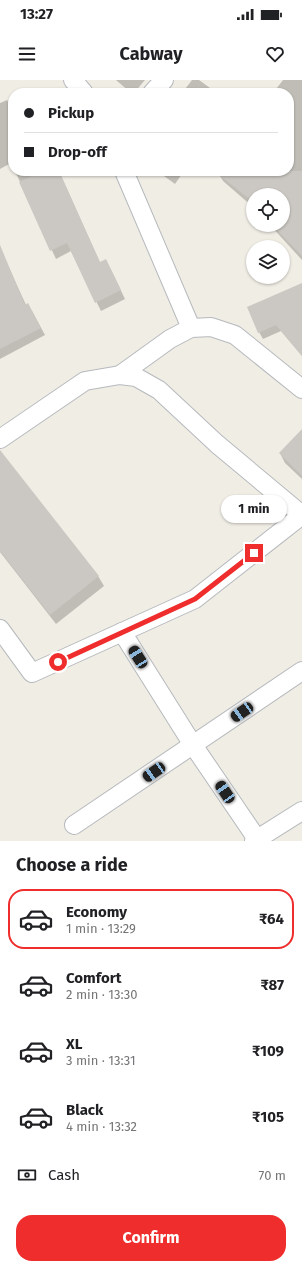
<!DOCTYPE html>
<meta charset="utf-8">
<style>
body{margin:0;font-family:"Fira Sans",sans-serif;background:#f6f6f6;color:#202124;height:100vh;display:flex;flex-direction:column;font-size:15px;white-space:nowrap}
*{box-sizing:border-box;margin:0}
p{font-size:13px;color:#757577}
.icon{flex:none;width:22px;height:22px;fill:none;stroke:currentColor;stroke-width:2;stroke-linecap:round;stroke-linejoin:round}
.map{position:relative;height:761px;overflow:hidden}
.side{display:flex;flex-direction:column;background:#fff;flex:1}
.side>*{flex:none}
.top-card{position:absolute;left:8px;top:8px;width:286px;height:88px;border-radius:16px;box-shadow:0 1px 3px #0004;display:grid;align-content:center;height:88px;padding:0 16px;background:#fff}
.tools{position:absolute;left:246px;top:108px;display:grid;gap:8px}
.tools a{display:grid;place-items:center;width:44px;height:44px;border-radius:50%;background:#fff;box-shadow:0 1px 3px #0004;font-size:20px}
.end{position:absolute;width:18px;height:18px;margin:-9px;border:5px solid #ef2d2c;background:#fff;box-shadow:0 0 0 2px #fff}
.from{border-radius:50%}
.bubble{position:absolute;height:28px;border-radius:14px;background:#fff;box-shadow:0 1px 3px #0004;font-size:13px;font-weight:700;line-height:28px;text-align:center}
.car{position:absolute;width:12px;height:24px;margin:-12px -6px;border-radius:5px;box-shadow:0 0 3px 1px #0007;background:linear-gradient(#222 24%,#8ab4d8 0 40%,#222 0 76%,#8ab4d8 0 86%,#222 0)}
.top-card b{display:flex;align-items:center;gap:14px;height:38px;font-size:15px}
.top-card b+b{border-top:1px solid #e0e0e0}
.top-card i{width:10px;height:10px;background:#202124}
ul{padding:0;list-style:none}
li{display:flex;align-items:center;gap:12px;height:60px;margin:0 8px 6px;padding:0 8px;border:2px solid transparent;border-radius:16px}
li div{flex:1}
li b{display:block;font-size:15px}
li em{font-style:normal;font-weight:700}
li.on{border-color:#ef2d2c}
li>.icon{width:36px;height:36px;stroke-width:1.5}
h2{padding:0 16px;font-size:18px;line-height:48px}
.pay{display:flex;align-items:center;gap:10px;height:44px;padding:0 16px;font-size:15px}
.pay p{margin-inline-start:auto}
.cta{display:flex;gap:8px;margin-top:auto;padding:8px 16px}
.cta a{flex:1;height:46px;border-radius:16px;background:#ef2d2c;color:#fff;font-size:16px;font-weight:700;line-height:46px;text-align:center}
.status{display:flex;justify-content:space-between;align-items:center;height:28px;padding:0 20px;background:#fff;direction:ltr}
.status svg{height:11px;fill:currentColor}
header{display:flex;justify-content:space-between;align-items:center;height:52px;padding:0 16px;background:#fff;font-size:18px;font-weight:700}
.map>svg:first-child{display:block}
</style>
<div class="status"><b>13:27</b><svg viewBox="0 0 49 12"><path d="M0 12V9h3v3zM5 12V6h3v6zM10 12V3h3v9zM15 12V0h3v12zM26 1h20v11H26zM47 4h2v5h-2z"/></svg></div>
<header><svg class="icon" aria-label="menu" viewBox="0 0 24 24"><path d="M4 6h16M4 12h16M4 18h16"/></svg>Cabway<svg class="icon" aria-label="heart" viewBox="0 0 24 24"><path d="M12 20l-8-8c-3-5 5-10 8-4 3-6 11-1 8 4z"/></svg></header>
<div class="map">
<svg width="302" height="761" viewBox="0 0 302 761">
<rect width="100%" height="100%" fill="#f0ede5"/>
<g fill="#0003">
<path d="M116,0H145L134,13H131Z"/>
<path d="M192,0H199L217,13H182Z"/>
<path d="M283,0H302V180L270,145H283V115H253V127L223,101L219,94L221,91H289V13H273Z"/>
<path d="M7,20L13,31V87L11,83L0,89V23Z"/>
<path d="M15,91H59L100,183L110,188L125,219L101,231L71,171L56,179Z"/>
<path d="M157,91H184L175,104Z"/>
<path d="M5,179L26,225L32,231L45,255L0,279V181Z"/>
<path d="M302,225V276L281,251L263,259L259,252Z"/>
<path d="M302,350V399L285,383L280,373Z"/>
<path d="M4,377L98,496L104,506L56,544L0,472V381Z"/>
</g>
<g fill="#cbc7c2">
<path d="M42,91H59L100,182L106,179L121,210L95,223L67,163L50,171L19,102Z"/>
<path d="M214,91H302V176L272,145H283V115H253V125L251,122L252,121Z"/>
<path d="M0,165L25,225L28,223L41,248L0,269Z"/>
<path d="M302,203V276L276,245L258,253L247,227Z"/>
<path d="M302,349V396L279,373Z"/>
<path d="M0,370L99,496L50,535L0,471Z"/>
</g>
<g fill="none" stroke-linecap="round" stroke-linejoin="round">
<defs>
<g id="street">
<path d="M73,0L84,13"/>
<path d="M152,13L164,0"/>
<path d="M124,91L191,248"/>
<path d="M120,295L170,259L191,248L211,247L235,255L302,309"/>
<path d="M0,359L85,301L120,295L136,297L159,310L217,364L302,435"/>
<path d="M0,549L32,593L195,519L302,435"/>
<path d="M122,552L193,665L257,759"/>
<path d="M74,745L302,591"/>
<path d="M254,761L302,731"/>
</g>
</defs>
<use href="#street" stroke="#b6b9bd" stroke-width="20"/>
<use href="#street" stroke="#fff" stroke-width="18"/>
</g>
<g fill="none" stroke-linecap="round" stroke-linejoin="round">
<path stroke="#ef2d2c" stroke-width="5" d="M58,582L195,519L254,473"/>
</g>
</svg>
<div class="tools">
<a><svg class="icon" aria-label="locate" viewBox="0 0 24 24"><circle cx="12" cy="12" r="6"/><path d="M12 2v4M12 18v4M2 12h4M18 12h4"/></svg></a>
<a><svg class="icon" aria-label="layers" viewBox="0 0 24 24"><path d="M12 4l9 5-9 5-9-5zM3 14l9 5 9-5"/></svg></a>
</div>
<i class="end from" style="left:58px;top:582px"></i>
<i class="end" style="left:254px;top:473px"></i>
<div class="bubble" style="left:221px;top:415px;width:66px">1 min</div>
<i class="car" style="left:138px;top:577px;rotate:328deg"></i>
<i class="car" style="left:242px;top:632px;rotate:236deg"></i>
<i class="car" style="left:154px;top:692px;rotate:236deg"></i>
<i class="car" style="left:225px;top:712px;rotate:326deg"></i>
<div class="top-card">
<b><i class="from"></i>Pickup</b>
<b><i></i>Drop-off</b>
</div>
</div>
<section class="side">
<h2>Choose a ride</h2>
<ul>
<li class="on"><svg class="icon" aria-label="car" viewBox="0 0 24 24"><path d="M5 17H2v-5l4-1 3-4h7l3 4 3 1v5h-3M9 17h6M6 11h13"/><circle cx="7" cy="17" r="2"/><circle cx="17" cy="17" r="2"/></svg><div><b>Economy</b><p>1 min · 13:29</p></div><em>₹64</em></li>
<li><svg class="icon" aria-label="car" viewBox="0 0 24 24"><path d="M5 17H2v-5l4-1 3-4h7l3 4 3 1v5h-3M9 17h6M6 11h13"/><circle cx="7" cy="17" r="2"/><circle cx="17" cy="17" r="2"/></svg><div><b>Comfort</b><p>2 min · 13:30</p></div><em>₹87</em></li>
<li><svg class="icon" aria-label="car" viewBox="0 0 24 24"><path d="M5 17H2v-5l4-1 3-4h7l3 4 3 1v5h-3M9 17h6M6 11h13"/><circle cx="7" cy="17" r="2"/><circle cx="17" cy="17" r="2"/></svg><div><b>XL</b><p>3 min · 13:31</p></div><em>₹109</em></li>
<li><svg class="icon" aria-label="car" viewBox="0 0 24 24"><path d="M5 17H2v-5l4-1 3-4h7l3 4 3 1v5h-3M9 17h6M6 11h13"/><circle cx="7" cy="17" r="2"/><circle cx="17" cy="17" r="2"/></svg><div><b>Black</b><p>4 min · 13:32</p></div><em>₹105</em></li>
</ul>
<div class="pay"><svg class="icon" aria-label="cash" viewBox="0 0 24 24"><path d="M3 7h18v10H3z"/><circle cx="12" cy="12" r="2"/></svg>Cash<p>70 m</p></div>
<div class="cta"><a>Confirm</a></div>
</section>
